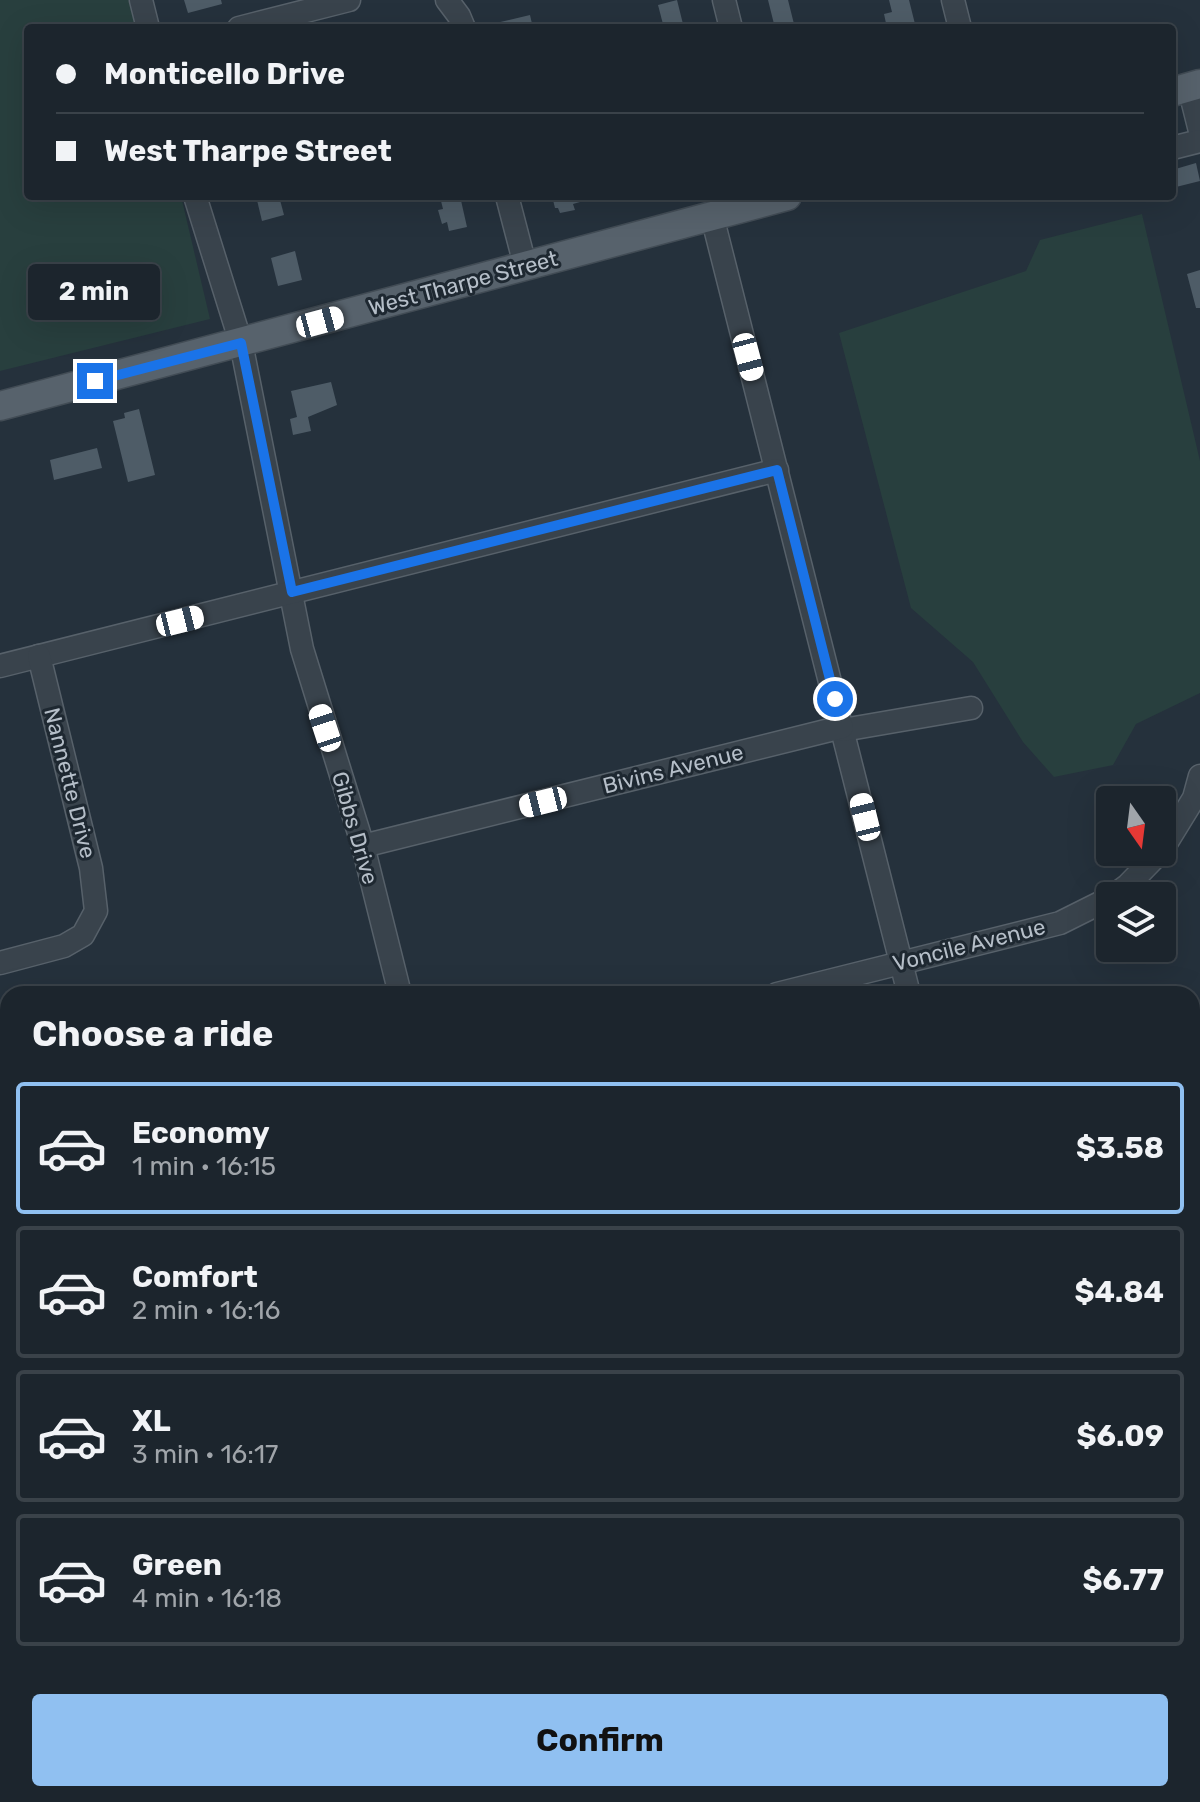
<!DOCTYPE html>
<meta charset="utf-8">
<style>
body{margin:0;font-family:Rubik,sans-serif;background:#293139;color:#f1f3f6;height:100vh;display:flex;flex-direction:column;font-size:30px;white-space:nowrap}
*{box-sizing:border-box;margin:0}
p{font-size:26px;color:#a0a5aa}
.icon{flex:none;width:44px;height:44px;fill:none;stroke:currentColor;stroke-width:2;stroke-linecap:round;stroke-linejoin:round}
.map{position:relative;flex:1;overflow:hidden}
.drawer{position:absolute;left:0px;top:986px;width:1200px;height:816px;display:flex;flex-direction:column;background:#1c252d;border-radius:24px 24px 0 0;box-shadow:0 8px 32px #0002,0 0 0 2px #3a4249}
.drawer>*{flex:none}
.top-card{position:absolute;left:24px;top:24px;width:1152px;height:176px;border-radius:8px;box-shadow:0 8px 32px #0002,0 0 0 2px #3a4249;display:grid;align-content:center;height:176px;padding:0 32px;background:#1c252d}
.needle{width:52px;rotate:166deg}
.buttons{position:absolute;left:1096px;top:786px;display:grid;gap:16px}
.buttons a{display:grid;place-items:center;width:80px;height:80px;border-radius:8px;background:#1c252d;box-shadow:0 8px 32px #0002,0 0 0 2px #3a4249;font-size:40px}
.end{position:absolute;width:36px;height:36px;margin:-18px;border:10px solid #1a73e8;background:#fff;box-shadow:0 0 0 4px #fff}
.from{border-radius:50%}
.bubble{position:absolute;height:56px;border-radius:8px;background:#1c252d;box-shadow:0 8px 32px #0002,0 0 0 2px #3a4249;font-size:26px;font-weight:700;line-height:56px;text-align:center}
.car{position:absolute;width:24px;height:48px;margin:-24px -12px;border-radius:10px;box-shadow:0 0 6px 2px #0007;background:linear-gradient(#fff 24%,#345 0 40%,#fff 0 76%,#345 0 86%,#fff 0)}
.top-card b{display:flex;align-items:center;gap:28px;height:76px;font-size:30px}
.top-card b+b{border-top:2px solid #3a4249}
.top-card i{width:20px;height:20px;background:#f1f3f6}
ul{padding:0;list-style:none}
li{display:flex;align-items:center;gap:24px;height:132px;margin:0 16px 12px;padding:0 16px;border:4px solid #3a4249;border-radius:8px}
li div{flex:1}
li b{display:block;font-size:30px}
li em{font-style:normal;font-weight:700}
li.on{border-color:#90c0f1}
li>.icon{width:72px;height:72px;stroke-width:1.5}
h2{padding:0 32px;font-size:36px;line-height:96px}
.primary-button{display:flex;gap:16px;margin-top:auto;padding:16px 32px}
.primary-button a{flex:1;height:92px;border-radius:8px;background:#90c0f1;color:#111;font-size:32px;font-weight:700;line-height:92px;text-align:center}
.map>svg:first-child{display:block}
</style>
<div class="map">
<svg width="1200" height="1802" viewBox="0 0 1200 1802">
<rect width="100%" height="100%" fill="#25313c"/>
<g fill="#283f3e">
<path d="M0,0H135L142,28H28V196H181L210,319L0,371Z"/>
<path d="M1142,214L1200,461V693L1136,724L1113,765L1054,777L1023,742L973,662L911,608L839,333L1026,271L1040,240Z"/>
<path d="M0,1228L8,1230V1374L0,1366Z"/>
<path d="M1200,1345V1525L1192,1531V1348Z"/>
<path d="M397,1794H804L800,1802H394Z"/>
</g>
<path fill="#3c5164" d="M0,1402L8,1409V1547L0,1539Z"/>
<g fill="#4e5c67">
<path d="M184,0H221L222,4L188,13Z"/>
<path d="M677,0L684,28H664L658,5Z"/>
<path d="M768,0H788L795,28H775Z"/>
<path d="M889,0H909L916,28H887L884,14L892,12Z"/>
<path d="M530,15L533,28H496V23Z"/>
<path d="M1196,163L1200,181L1172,188V170Z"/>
<path d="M256,196H279L284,215L262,221Z"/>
<path d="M460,196L467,227L449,231L447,222L442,224L438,210L443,209L441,201Z"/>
<path d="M552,196H587V200L573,204L575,210L560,213L558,208H555Z"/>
<path d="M295,251L302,280L278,286L271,258Z"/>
<path d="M1200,270V308H1196L1187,274Z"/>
<path d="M331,382L337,405L308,417L311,431L293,435L290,419L297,417L291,391Z"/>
<path d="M139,409L155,475L128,482L113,421L125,418L124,413Z"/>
<path d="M97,448L102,468L54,480L50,460Z"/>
</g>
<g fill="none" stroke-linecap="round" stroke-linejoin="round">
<defs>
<g id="minor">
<path d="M141,0L148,28"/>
<path d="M447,0L459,16L464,28"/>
<path d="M724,0L731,28"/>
<path d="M953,0L960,28"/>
<path d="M239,28L349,0"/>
<path d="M1189,87L1200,131"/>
<path d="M1172,148L1200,141"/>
<path d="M195,196L241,343L302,649L363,846L400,994"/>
<path d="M507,196L525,265"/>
<path d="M712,216L909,994"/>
<path d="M0,666L777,470"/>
<path d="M843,730L971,708"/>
<path d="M363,846L842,727"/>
<path d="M1162,850L1194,798L1200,776"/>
<path d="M1113,896L1128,885L1160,852"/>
<path d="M0,963L64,946L83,935L96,911L91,868L39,656"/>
<path d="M777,994L1060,923L1110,898"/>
<path d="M1192,1101L1200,1099"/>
<path d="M0,1195L8,1192"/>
<path d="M1192,1335L1200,1333"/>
<path d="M1192,1589L1200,1583"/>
<path d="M0,1692L8,1680"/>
<path d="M0,1712L8,1721"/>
<path d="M0,1752L8,1737"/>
<path d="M1192,1790L1200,1789"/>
<path d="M0,1794L17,1802"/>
<path d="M503,1794L522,1802"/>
<path d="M58,1802L60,1796L70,1802"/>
<path d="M310,1802L314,1794"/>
<path d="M466,1802L471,1794"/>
<path d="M822,1802L826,1794"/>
</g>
<g id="major">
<path d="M1172,92L1200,84"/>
<path d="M0,406L787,196"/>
</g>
</defs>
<use href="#minor" stroke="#57616a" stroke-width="25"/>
<use href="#major" stroke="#424c55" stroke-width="31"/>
<use href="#minor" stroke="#39434c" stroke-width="22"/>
<use href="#major" stroke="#57626c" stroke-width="28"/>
</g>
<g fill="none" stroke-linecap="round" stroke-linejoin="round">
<path stroke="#1a73e8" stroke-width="10" d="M95,381L241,343L292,592L777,470L835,699"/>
</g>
<g text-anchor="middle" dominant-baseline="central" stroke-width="6" stroke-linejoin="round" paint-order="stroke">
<g font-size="22" fill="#b5bec8" stroke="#1e2831">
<text transform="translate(463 283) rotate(-15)">West Tharpe Street</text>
<text transform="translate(673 769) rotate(-14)">Bivins Avenue</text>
<text transform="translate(70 783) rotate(76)">Nannette Drive</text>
<text transform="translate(355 828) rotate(74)">Gibbs Drive</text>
<text transform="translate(969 945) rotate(-14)">Voncile Avenue</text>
</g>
</g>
</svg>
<div class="buttons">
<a><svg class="needle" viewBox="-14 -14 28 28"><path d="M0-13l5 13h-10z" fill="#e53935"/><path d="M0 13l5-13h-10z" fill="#a0a5aa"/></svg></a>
<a><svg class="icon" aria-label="layers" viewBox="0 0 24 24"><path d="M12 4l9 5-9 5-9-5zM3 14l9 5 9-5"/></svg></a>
</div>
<i class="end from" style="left:835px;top:699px"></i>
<i class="end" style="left:95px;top:381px"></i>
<div class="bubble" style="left:28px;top:264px;width:132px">2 min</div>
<i class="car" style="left:320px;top:322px;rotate:75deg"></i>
<i class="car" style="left:748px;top:357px;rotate:165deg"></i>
<i class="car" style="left:180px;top:621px;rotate:76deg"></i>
<i class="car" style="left:325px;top:728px;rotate:342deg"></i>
<i class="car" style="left:543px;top:802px;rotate:256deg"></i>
<i class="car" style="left:865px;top:817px;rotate:346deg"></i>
<div class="top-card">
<b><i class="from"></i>Monticello Drive</b>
<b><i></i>West Tharpe Street</b>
</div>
<section class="drawer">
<h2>Choose a ride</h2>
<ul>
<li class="on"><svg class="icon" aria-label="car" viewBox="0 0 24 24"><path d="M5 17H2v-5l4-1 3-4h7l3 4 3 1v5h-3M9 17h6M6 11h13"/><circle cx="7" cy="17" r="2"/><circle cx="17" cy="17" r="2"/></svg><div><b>Economy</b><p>1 min · 16:15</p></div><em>$3.58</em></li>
<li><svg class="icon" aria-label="car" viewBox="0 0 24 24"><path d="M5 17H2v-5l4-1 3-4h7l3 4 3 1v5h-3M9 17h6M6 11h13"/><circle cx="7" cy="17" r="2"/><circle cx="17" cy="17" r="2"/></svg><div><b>Comfort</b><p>2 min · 16:16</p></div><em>$4.84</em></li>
<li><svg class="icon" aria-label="car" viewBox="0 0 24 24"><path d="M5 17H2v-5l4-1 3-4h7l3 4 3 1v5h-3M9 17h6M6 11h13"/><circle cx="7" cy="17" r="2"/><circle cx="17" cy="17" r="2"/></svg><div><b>XL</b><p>3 min · 16:17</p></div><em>$6.09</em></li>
<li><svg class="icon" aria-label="car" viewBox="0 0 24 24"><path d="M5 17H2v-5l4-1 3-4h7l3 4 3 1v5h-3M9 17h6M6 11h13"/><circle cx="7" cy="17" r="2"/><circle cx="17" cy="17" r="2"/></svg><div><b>Green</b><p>4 min · 16:18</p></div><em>$6.77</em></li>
</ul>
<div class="primary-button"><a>Confirm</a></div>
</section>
</div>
